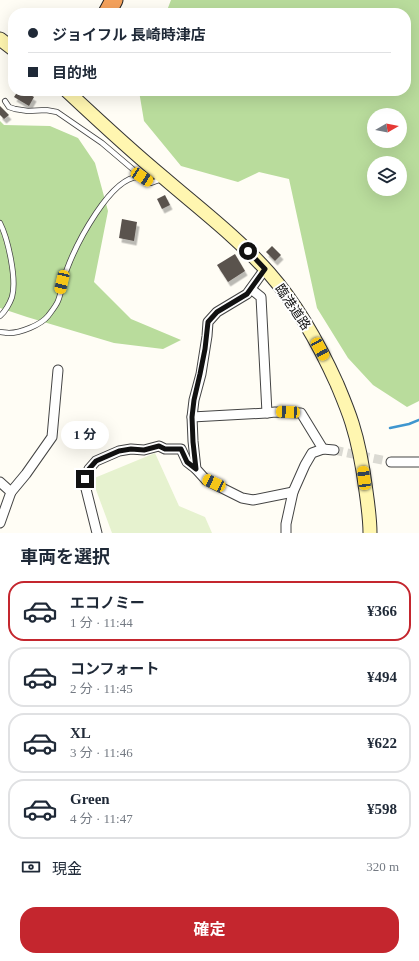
<!DOCTYPE html>
<html lang="ja">
<meta charset="utf-8">
<style>
body{margin:0;font-family:"Times New Roman","Noto Sans JP",serif;background:#f6f6f7;color:#1f2937;height:100vh;display:flex;flex-direction:column;font-size:15px;white-space:nowrap}
*{box-sizing:border-box;margin:0}
p{font-size:13px;color:#747a83}
.icon{flex:none;width:22px;height:22px;fill:none;stroke:currentColor;stroke-width:2;stroke-linecap:round;stroke-linejoin:round}
.map{position:relative;height:533px;overflow:hidden}
.side{display:flex;flex-direction:column;background:#fff;flex:1}
.side>*{flex:none}
.top-card{position:absolute;left:8px;top:8px;width:403px;height:88px;border-radius:16px;box-shadow:0 4px 16px #0002;display:grid;align-content:center;height:88px;padding:0 20px;background:#fff}
.needle{width:26px;rotate:81deg}
.buttons{position:absolute;left:367px;top:108px;display:grid;gap:8px}
.buttons a{display:grid;place-items:center;width:40px;height:40px;border-radius:50%;background:#fff;box-shadow:0 4px 16px #0002;font-size:20px}
.end{position:absolute;width:18px;height:18px;margin:-9px;border:5px solid #111;background:#fff;box-shadow:0 0 0 2px #fff}
.from{border-radius:50%}
.bubble{position:absolute;height:28px;border-radius:14px;background:#fff;box-shadow:0 4px 16px #0002;font-size:13px;font-weight:700;line-height:28px;text-align:center}
.car{position:absolute;width:12px;height:24px;margin:-12px -6px;border-radius:5px;box-shadow:0 0 3px 1px #0007;background:linear-gradient(#f5c518 24%,#345 0 40%,#f5c518 0 76%,#345 0 86%,#f5c518 0)}
.top-card b{display:flex;align-items:center;gap:14px;height:38px;font-size:15px}
.top-card b+b{border-top:1px solid #e0e1e3}
.top-card i{width:10px;height:10px;background:#1f2937}
ul{padding:0;list-style:none}
li{display:flex;align-items:center;gap:12px;height:60px;margin:0 8px 6px;padding:0 12px;border:2px solid #e0e1e3;border-radius:16px}
li div{flex:1}
li b{display:block;font-size:15px}
li em{font-style:normal;font-weight:700}
li.on{border-color:#c4262e}
li>.icon{width:36px;height:36px;stroke-width:1.5}
h2{padding:0 20px;font-size:18px;line-height:48px}
.pay{display:flex;align-items:center;gap:10px;height:44px;padding:0 20px;font-size:15px}
.pay p{margin-inline-start:auto}
.action{display:flex;gap:8px;margin-top:auto;padding:8px 20px}
.action a{flex:1;height:46px;border-radius:16px;background:#c4262e;color:#fff;font-size:16px;font-weight:700;line-height:46px;text-align:center}
.map>svg:first-child{display:block}
</style>
<div class="map">
<svg width="419" height="533" viewBox="0 0 419 533">
<defs>
<filter id="shadow"><feDropShadow dx="2.5" dy="4.5" stdDeviation="0" flood-color="#0004"/></filter>
</defs>
<rect width="100%" height="100%" fill="#fffdf5"/>
<g fill="#b9dc9c" fill-rule="evenodd">
<path d="M171,0H419V401L407,407L373,385L348,358L317,308L289,179L259,172L238,182L181,166L144,121L139,91H406V13H166ZM374,115H400V141H374ZM374,163H400V189H374Z"/>
<path d="M0,121L4,125L50,126L78,138L95,163L108,211L94,282L131,319L181,340L163,349L114,343L27,317L0,308Z"/>
</g>
<path fill="#e6f2cf" d="M155,453L179,506L205,517L212,533H112L92,479Z"/>
<g fill="none" stroke-linecap="round" stroke-linejoin="round">
<path stroke="#3f96cf" stroke-width="2.5" d="M390,428L409,424L419,420"/>
</g>
<g fill="#5a524d" filter="url(#shadow)">
<path d="M18,91H24L34,97L29,106L14,97Z"/>
<path d="M0,106L9,115L4,119L0,115Z"/>
<path d="M165,195L170,205L162,209L157,199Z"/>
<path d="M122,219L137,222L134,241L119,238Z"/>
<path d="M272,246L281,255L275,261L266,252Z"/>
<path d="M235,254L245,271L228,282L217,265Z"/>
</g>
<g fill="none" stroke-linecap="round" stroke-linejoin="round">
<path stroke="#dbdad3" stroke-width="9" stroke-dasharray="9 4.5" stroke-linecap="butt" d="M334,450L391,462"/>
<defs>
<g id="lane">
<path d="M5,101L9,107L15,109L28,111L46,110L57,112L102,143L142,177"/>
<path d="M0,223C8,239 17,279 12,297C10,303 5,312 0,316"/>
<path d="M0,332C3,332 6,333 9,333C20,333 41,325 48,316C51,312 56,306 58,301C62,291 63,279 67,269C76,245 111,175 140,177C144,178 148,181 151,183L162,179"/>
</g>
<g id="street">
<path d="M265,269L247,294L217,312L208,322L207,336L201,374L194,400L192,417L193,441L196,469L206,480L242,498L253,500L293,492"/>
<path d="M251,289L261,297L267,413"/>
<path d="M192,417L267,413L275,412L301,413L323,449"/>
<path d="M391,462H419"/>
<path d="M0,482L11,492L0,523"/>
<path d="M11,492L26,474L52,437L58,370"/>
<path d="M97,533L86,489L85,479L89,469L96,461L119,451L131,449L144,450L159,446L165,449H181L187,462L196,469"/>
<path d="M286,533V524L293,492L305,465L312,453L323,449L334,450"/>
</g>
<g id="secondary">
<path d="M0,39L13,49"/>
<path d="M67,91C99,121 130,150 164,178C200,209 238,238 269,273C298,306 319,344 337,384C342,396 348,410 352,423C359,445 363,468 366,491C368,505 370,519 370,533"/>
</g>
<path id="highway" d="M107,13L114,0"/>
</defs>
<use href="#lane" stroke="#444" stroke-width="6"/>
<use href="#street" stroke="#444" stroke-width="11"/>
<use href="#secondary" stroke="#333" stroke-width="15"/>
<use href="#highway" stroke="#222" stroke-width="19"/>
<use href="#lane" stroke="#fff" stroke-width="4.5"/>
<use href="#street" stroke="#fff" stroke-width="9"/>
<use href="#secondary" stroke="#fff6b0" stroke-width="13"/>
<use href="#highway" stroke="#f5a25d" stroke-width="17"/>
</g>
<g fill="none" stroke-linecap="round" stroke-linejoin="round">
<path stroke="#111" stroke-width="5" d="M85,479L89,469L96,461L119,451L131,449L144,450L159,446L165,449H181L187,462L196,469L193,442L192,417L194,400L200,374L205,349L208,322L217,312L247,294L265,269L248,251"/>
</g>
<g text-anchor="middle" dominant-baseline="central" stroke-width="4" stroke-linejoin="round" paint-order="stroke">
<g font-size="13" fill="#111" stroke="#fff">
<text transform="translate(293 307) rotate(56)">臨港道路</text>
</g>
</g>
</svg>
<div class="buttons">
<a><svg class="needle" viewBox="-14 -14 28 28"><path d="M0-13l5 13h-10z" fill="#e53935"/><path d="M0 13l5-13h-10z" fill="#747a83"/></svg></a>
<a><svg class="icon" aria-label="layers" viewBox="0 0 24 24"><path d="M12 4l9 5-9 5-9-5zM3 14l9 5 9-5"/></svg></a>
</div>
<i class="end from" style="left:248px;top:251px"></i>
<i class="end" style="left:85px;top:479px"></i>
<div class="bubble" style="left:61px;top:421px;width:48px">1 分</div>
<i class="car" style="left:142px;top:177px;rotate:123deg"></i>
<i class="car" style="left:62px;top:282px;rotate:193deg"></i>
<i class="car" style="left:320px;top:349px;rotate:151deg"></i>
<i class="car" style="left:288px;top:412px;rotate:273deg"></i>
<i class="car" style="left:364px;top:478px;rotate:353deg"></i>
<i class="car" style="left:214px;top:483px;rotate:295deg"></i>
<div class="top-card">
<b><i class="from"></i>ジョイフル 長崎時津店</b>
<b><i></i>目的地</b>
</div>
</div>
<section class="side">
<h2>車両を選択</h2>
<ul>
<li class="on"><svg class="icon" aria-label="car" viewBox="0 0 24 24"><path d="M5 17H2v-5l4-1 3-4h7l3 4 3 1v5h-3M9 17h6M6 11h13"/><circle cx="7" cy="17" r="2"/><circle cx="17" cy="17" r="2"/></svg><div><b>エコノミー</b><p>1 分 · 11:44</p></div><em>¥366</em></li>
<li><svg class="icon" aria-label="car" viewBox="0 0 24 24"><path d="M5 17H2v-5l4-1 3-4h7l3 4 3 1v5h-3M9 17h6M6 11h13"/><circle cx="7" cy="17" r="2"/><circle cx="17" cy="17" r="2"/></svg><div><b>コンフォート</b><p>2 分 · 11:45</p></div><em>¥494</em></li>
<li><svg class="icon" aria-label="car" viewBox="0 0 24 24"><path d="M5 17H2v-5l4-1 3-4h7l3 4 3 1v5h-3M9 17h6M6 11h13"/><circle cx="7" cy="17" r="2"/><circle cx="17" cy="17" r="2"/></svg><div><b>XL</b><p>3 分 · 11:46</p></div><em>¥622</em></li>
<li><svg class="icon" aria-label="car" viewBox="0 0 24 24"><path d="M5 17H2v-5l4-1 3-4h7l3 4 3 1v5h-3M9 17h6M6 11h13"/><circle cx="7" cy="17" r="2"/><circle cx="17" cy="17" r="2"/></svg><div><b>Green</b><p>4 分 · 11:47</p></div><em>¥598</em></li>
</ul>
<div class="pay"><svg class="icon" aria-label="cash" viewBox="0 0 24 24"><path d="M3 7h18v10H3z"/><circle cx="12" cy="12" r="2"/></svg>現金<p>320 m</p></div>
<div class="action"><a>確定</a></div>
</section>
